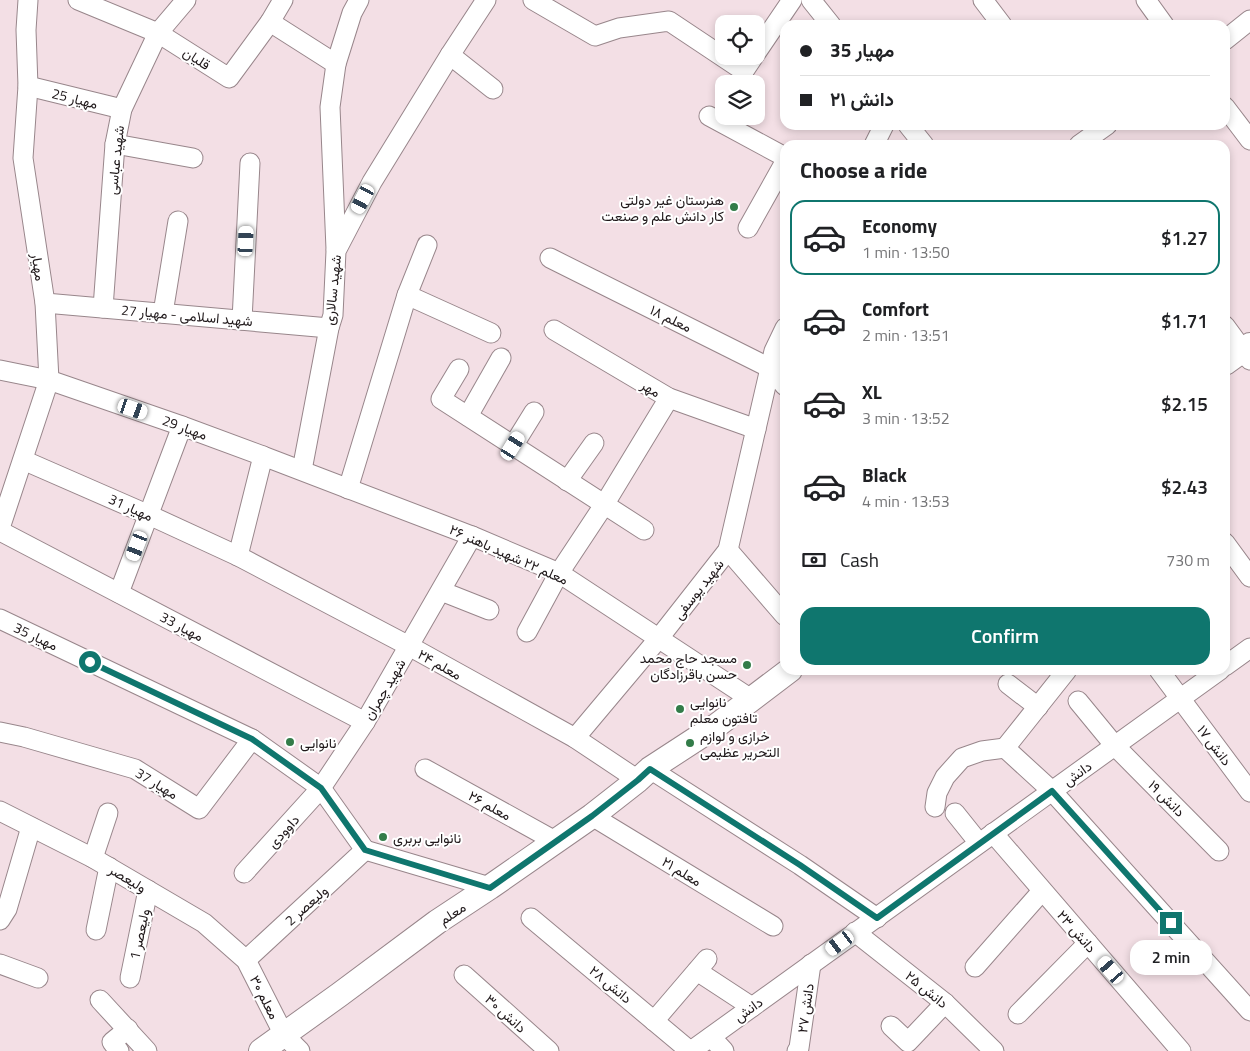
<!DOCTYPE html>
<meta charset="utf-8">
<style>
body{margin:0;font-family:"Titillium Web",Vazirmatn,sans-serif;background:#f6f6f6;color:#202124;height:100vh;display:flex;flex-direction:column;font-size:19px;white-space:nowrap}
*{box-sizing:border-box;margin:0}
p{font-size:16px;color:#757577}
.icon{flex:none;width:28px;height:28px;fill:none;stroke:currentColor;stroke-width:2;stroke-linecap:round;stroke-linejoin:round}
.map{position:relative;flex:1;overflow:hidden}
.drawer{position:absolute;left:780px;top:140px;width:450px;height:535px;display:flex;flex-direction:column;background:#fff;border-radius:15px;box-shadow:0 2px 8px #0003}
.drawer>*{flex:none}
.hud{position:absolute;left:780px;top:20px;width:450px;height:110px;border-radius:15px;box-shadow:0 2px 8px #0003;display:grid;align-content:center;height:110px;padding:0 20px;background:#fff}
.fabs{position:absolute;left:715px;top:15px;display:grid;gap:10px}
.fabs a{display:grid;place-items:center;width:50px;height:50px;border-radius:10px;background:#fff;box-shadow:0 2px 8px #0003;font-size:25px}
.end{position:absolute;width:22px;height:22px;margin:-11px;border:6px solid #0f766e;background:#fff;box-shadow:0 0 0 2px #fff}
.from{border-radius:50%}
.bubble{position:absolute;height:35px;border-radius:15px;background:#fff;box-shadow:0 2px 8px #0003;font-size:16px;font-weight:600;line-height:35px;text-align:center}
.car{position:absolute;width:15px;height:30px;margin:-15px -8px;border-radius:6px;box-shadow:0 0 4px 1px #0007;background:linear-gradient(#fff 24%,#345 0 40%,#fff 0 76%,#345 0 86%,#fff 0)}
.hud b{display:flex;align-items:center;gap:18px;height:48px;font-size:19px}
.hud b+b{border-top:1px solid #e0e0e0}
.hud i{width:12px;height:12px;background:#202124}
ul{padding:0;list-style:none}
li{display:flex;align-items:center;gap:15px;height:75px;margin:0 10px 8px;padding:0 10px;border:2px solid transparent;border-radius:15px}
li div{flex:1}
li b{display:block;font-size:19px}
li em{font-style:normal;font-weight:600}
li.selected{border-color:#0f766e}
li>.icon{width:45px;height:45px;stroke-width:1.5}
h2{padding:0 20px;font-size:22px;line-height:60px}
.pay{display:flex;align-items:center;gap:12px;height:55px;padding:0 20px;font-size:19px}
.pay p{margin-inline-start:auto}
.action{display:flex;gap:10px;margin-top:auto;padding:10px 20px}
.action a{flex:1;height:58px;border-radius:15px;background:#0f766e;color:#fff;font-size:20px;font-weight:600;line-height:58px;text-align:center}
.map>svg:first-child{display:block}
</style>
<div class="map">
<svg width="1250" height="1051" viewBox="0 0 1250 1051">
<rect width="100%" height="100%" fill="#f3dfe5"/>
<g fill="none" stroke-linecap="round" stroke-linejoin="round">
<defs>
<g id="minor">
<path d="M78,0L158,33L229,78L270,22L283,0"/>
<path d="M533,0L595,36L619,28L669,21L744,71L754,56"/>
<path d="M811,0L831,25"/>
<path d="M983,0L1002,25"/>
<path d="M1146,0L1164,25"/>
<path d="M270,22L336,64"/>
<path d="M1225,40L1250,20"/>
<path d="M756,53L792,0"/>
<path d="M450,55L493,89"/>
<path d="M28,86L122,109"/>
<path d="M1225,107L1250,140"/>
<path d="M709,116L785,157"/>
<path d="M908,125L924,145"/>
<path d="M115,144L193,158"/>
<path d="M874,145L884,125"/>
<path d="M1079,145L1107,125"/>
<path d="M748,228L785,162"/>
<path d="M336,249L330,107L336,64L352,13L359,0"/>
<path d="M550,258L770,368L785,386"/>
<path d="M407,295L491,333"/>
<path d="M45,303L329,328"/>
<path d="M103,308L115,144L122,109L158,33L186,0"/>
<path d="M163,313L178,221"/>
<path d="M242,320L250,163"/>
<path d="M1225,326L1250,360"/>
<path d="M554,330L669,398L756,429"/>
<path d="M459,369L441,399L644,530"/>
<path d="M0,370L49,380L182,426L263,456"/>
<path d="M468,416L501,358"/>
<path d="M513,446L534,412"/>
<path d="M23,460L149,515L238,556L409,646L575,738L638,780"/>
<path d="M302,470L329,328L333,315L336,251L372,182L450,55L486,0"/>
<path d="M567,481L594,443"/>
<path d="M348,489L407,295L427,245"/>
<path d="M0,528L49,380L45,303L23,158L28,86L26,30L28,0"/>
<path d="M0,531L365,722"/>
<path d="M1225,543L1250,577"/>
<path d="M728,550L785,616"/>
<path d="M238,556L263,456L472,536L559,573L751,699"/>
<path d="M441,591L489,610"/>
<path d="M119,593L182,426"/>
<path d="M0,619L252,739L321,788L365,850"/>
<path d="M527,632L559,573L604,505L669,398"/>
<path d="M1225,666L1250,648"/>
<path d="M1159,670L1250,792"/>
<path d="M1008,684L1038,707"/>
<path d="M1078,701L1115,746L1219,851"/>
<path d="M0,732L24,737L135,769L199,809L252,739"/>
<path d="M575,738L659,638L728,550L774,351L785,328"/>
<path d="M1005,748L1052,791L1250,1011"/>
<path d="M1005,748L1067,670"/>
<path d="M425,769L555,841"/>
<path d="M650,769L800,865L877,918"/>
<path d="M935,807L937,793L945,777L962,758L982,751L1005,748"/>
<path d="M0,811L93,858L204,923L246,960L284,1035L300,1051"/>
<path d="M955,813L979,843"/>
<path d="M592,816L773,926"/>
<path d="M993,833L1181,1051"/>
<path d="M365,850L490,887"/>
<path d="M93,858L108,813"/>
<path d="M244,873L321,788L365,722L472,536"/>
<path d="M531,918L690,1051"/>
<path d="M0,920L7,909L31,827"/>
<path d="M96,930L109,867"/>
<path d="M855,932L945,1003L994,1051"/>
<path d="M246,960L365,850"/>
<path d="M0,964L38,978"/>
<path d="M975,967L1042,891"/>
<path d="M697,971L752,1007"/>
<path d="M464,975L549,1051"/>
<path d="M130,978L148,890"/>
<path d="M100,1000L147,1051"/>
<path d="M1018,1014L1088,943"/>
<path d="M654,1021L707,959"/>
<path d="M891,1026L908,1042L945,1003"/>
<path d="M711,1037L724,1051"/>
<path d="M119,1051L112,1042L128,1029"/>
<path d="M691,1051L1220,670"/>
<path d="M797,1051L799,1048L811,964"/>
</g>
<g id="major">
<path d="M1225,363L1250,345"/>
<path d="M261,1051L339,995L437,922L490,887L592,816L638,780L650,769L716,726L790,670"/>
</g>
</defs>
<use href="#minor" stroke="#98868b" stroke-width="21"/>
<use href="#major" stroke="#98868b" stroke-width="26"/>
<use href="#minor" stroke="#fff" stroke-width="19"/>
<use href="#major" stroke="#fff" stroke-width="24"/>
</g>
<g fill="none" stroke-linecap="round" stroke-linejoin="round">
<path stroke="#0f766e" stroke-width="6" d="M90,662L252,739L321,788L365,850L490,888L592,816L638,780L650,769L800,865L877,918L1052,791L1171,923"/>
</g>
<g fill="#337c49" stroke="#fff" stroke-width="2">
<circle cx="734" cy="207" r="5"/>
<circle cx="747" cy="665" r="5"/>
<circle cx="680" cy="709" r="5"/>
<circle cx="290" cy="742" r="5"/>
<circle cx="690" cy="743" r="5"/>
<circle cx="383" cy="837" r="5"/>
</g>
<g text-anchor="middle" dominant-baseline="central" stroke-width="4" stroke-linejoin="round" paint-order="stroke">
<g font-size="14" fill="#1f181a" stroke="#fff">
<text transform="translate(197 58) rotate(33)">قلیان</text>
<text transform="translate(75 98) rotate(14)">مهیار 25</text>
<text transform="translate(115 160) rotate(-84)">شهید عباسی</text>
<text transform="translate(39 267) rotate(81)">مهیار</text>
<text transform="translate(332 290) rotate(-84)">شهید سالاری</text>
<text transform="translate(187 315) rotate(5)">شهید اسلامی - مهیار 27</text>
<text transform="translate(671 318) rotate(26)">معلم ۱۸</text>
<text transform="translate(651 388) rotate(31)">مهر</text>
<text transform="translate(185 427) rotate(20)">مهیار 29</text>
<text transform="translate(131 507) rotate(24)">مهیار 31</text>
<text transform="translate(509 554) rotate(24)">معلم ۲۲ شهید باهنر ۲۶</text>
<text transform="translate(698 589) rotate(-52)">شهید یوسفی</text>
<text transform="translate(182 626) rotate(28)">مهیار 33</text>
<text transform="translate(36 636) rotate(25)">مهیار 35</text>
<text transform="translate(440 664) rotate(29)">معلم ۲۴</text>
<text transform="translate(384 689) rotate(-59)">شهید چمران</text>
<text transform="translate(1215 745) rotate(53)">دانش ۱۷</text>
<text transform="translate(1077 773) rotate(-36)">دانش</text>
<text transform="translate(157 783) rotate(31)">مهیار 37</text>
<text transform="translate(1167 798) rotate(45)">دانش ١٩</text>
<text transform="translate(490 805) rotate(29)">معلم ۲۶</text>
<text transform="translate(283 831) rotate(-48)">داوودی</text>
<text transform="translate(682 871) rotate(31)">معلم ۲۱</text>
<text transform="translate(128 878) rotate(31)">ولیعصر</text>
<text transform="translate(306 905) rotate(-42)">ولیعصر 2</text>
<text transform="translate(452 913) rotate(-33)">معلم</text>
<text transform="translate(1077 931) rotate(49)">دانش ٢٣</text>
<text transform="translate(139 934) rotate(-78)">ولیعصر 1</text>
<text transform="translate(611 984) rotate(40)">دانش ۲۸</text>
<text transform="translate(927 989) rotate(39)">دانش ۲۵</text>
<text transform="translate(265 997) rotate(63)">معلم ۳۰</text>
<text transform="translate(805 1008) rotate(-82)">دانش ۲۷</text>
<text transform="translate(748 1009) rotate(-36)">دانش</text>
<text transform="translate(506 1013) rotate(42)">دانش ۳۰</text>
</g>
<g font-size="14" fill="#1f181a" stroke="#fff" text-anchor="start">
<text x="724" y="199" text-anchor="end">هنرستان غیر دولتی<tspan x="724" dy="16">کار دانش علم و صنعت</tspan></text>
<text x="737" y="657" text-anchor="end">مسجد حاج محمد<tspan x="737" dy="16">حسن باقرزادگان</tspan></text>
<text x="690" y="701">نانوایی<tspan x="690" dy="16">تافتون معلم</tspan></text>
<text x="700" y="735">خرازی و لوازم<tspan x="700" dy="16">التحریر عظیمی</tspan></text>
<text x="300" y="742">نانوایی</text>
<text x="393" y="837">نانوایی بربری</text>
</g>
</g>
</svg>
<div class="fabs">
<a><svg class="icon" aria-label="locate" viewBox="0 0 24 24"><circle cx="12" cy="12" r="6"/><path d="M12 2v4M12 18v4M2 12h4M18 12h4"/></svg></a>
<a><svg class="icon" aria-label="layers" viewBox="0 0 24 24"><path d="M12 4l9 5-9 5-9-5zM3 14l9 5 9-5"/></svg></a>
</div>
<i class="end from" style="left:90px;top:662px"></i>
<i class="end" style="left:1171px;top:923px"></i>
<div class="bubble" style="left:1130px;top:940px;width:82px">2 min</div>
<i class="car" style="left:363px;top:199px;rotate:208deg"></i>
<i class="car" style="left:246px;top:241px;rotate:3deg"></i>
<i class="car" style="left:133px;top:409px;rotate:109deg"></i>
<i class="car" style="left:513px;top:446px;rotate:32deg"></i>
<i class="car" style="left:137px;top:546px;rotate:201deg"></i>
<i class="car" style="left:840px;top:943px;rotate:234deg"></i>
<i class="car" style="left:1111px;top:970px;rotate:319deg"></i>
<div class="hud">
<b><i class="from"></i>مهیار 35</b>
<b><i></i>دانش ٢١</b>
</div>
<section class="drawer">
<h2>Choose a ride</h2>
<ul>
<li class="selected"><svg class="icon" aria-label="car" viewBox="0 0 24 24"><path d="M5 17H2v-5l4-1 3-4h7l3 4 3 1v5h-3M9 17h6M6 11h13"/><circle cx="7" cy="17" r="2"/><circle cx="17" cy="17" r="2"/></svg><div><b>Economy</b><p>1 min · 13:50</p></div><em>$1.27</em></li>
<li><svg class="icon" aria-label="car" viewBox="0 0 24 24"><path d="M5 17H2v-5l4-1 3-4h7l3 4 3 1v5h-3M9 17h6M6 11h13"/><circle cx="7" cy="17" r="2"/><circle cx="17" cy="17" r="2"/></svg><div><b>Comfort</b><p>2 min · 13:51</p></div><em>$1.71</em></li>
<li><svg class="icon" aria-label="car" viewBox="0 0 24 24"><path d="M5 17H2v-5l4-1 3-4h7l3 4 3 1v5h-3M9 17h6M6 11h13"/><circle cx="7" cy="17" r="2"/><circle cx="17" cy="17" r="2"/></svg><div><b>XL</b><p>3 min · 13:52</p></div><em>$2.15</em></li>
<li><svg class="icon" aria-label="car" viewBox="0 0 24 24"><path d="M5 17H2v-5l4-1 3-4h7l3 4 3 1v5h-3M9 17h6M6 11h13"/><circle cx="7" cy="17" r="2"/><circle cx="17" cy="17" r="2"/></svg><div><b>Black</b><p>4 min · 13:53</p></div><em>$2.43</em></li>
</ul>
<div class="pay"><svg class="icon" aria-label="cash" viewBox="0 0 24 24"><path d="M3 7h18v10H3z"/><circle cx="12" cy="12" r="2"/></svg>Cash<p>730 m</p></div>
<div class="action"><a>Confirm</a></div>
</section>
</div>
